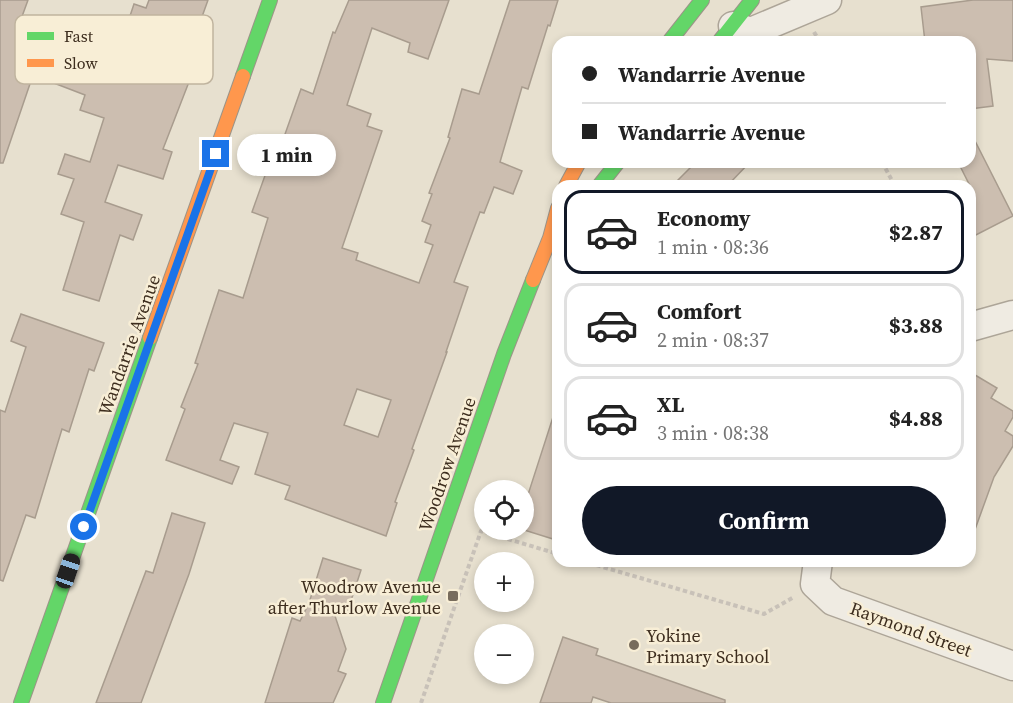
<!DOCTYPE html>
<meta charset="utf-8">
<style>
body{margin:0;font-family:"Source Serif 4",serif;background:#f2f2f2;color:#222;height:100vh;display:flex;flex-direction:column;font-size:22px;white-space:nowrap}
*{box-sizing:border-box;margin:0}
p{font-size:20px;color:#767676}
.icon{flex:none;width:33px;height:33px;fill:none;stroke:currentColor;stroke-width:2;stroke-linecap:round;stroke-linejoin:round}
.map{position:relative;flex:1;overflow:hidden}
.details{position:absolute;left:552px;top:180px;width:424px;height:387px;display:flex;flex-direction:column;background:#fff;border-radius:18px;box-shadow:0 3px 9px #0003}
.details>*{flex:none}
.guide{position:absolute;left:552px;top:36px;width:424px;height:132px;border-radius:18px;box-shadow:0 3px 9px #0003;display:grid;align-content:center;height:132px;padding:0 30px;background:#fff}
.fabs{position:absolute;left:474px;top:480px;display:grid;gap:12px}
.fabs a{display:grid;place-items:center;width:60px;height:60px;border-radius:50%;background:#fff;box-shadow:0 3px 9px #0003;font-size:30px}
.end{position:absolute;width:27px;height:27px;margin:-14px;border:8px solid #1a73e8;background:#fff;box-shadow:0 0 0 3px #fff}
.from{border-radius:50%}
.bubble{position:absolute;height:42px;border-radius:21px;background:#fff;box-shadow:0 3px 9px #0003;font-size:20px;font-weight:700;line-height:42px;text-align:center}
.car{position:absolute;width:18px;height:36px;margin:-18px -9px;border-radius:8px;box-shadow:0 0 4px 2px #0007;background:linear-gradient(#222 24%,#8ab4d8 0 40%,#222 0 76%,#8ab4d8 0 86%,#222 0)}
.guide b{display:flex;align-items:center;gap:21px;height:57px;font-size:22px}
.guide b+b{border-top:2px solid #e0e0e0}
.guide i{width:15px;height:15px;background:#222}
ul{padding:10px 0 0;list-style:none}
li{display:flex;align-items:center;gap:18px;height:84px;margin:0 12px 9px;padding:0 18px;border:3px solid #e0e0e0;border-radius:18px}
li div{flex:1}
li b{display:block;font-size:22px}
li em{font-style:normal;font-weight:700}
li.selected{border-color:#111827}
li>.icon{width:54px;height:54px;stroke-width:1.5}
.cta{display:flex;gap:12px;margin-top:auto;padding:12px 30px}
.cta a{flex:1;height:69px;border-radius:36px;background:#111827;color:#fff;font-size:24px;font-weight:700;line-height:69px;text-align:center}
.map>svg:first-child{display:block}
</style>
<div class="map">
<svg width="1013" height="703" viewBox="0 0 1013 703">
<rect width="100%" height="100%" fill="#e7e0cf"/>
<g fill="#ccbeb0" stroke="#a89c8e" stroke-width="1.5" fill-rule="evenodd">
<path d="M0,0H28L20,22L101,52L111,26L125,31L134,4L146,8L149,0H208L189,53L199,56L163,149L172,152L163,179L118,165L105,202L142,215L133,240L120,235L99,301L63,290L84,222L61,214L74,179L58,174L65,154L90,162L104,118L80,110L85,95L33,75L3,163H0Z"/>
<path d="M349,0H449L428,59L408,52L410,43L372,28L347,105L371,114L367,126L382,131L342,248L358,253L356,260L419,283L433,245L425,242L431,225L422,221L432,194L429,193L450,138L448,137L462,89L479,94L510,0H558L550,26L548,25L528,89L522,87L500,162L522,171L513,194L494,187L484,213L480,212L454,282L468,287L446,352H447L412,449L414,450L395,502L397,503L386,536L285,499L290,486L255,474L268,433L234,423L220,460L239,467L232,484L166,460L185,409L181,407L198,364L195,363L219,290L243,298L268,218L252,212L273,153L278,154L301,89L313,94L333,32L335,33ZM357,389L391,400L378,437L344,425Z"/>
<path d="M973,0H1013V61L987,59L993,106L970,109V42H925L921,7Z"/>
<path d="M970,131L1013,216L970,238V186L958,162H970Z"/>
<path d="M696,162H750L727,186H672Z"/>
<path d="M21,314L104,343L94,371L89,369L69,432L62,429L35,518L26,515L3,581L0,580V410L5,412L26,347L11,341Z"/>
<path d="M970,372L997,388L991,398L1013,411V417L1005,431L1013,436V446L994,477L973,535H970Z"/>
<path d="M554,414H558V523L553,539L524,530V507Z"/>
<path d="M172,513L205,523L189,574L141,703H96L146,571L153,573Z"/>
<path d="M323,558L361,570L348,610L331,604L346,649L338,671L346,674L333,703H265L292,618L300,621L309,603Z"/>
<path d="M563,637L598,649L596,655L725,700V703H611L593,697L591,703H540Z"/>
</g>
<g fill="none" stroke-linecap="round" stroke-linejoin="round">
<defs>
<g id="street">
<path d="M733,26L751,32L827,0"/>
<path d="M970,327L1013,315"/>
<path d="M818,561L815,584L833,601L1013,666"/>
</g>
<g id="fast">
<path d="M669,42L702,0"/>
<path d="M719,42L752,0"/>
<path d="M243,76L270,0"/>
<path d="M599,186L618,162"/>
<path d="M21,703L150,338"/>
<path d="M383,703L504,354L533,280"/>
</g>
<g id="slow">
<path d="M566,186L579,162"/>
<path d="M533,280L550,238L558,208"/>
<path d="M150,338L243,76"/>
</g>
</defs>
<use href="#street" stroke="#ada598" stroke-width="31"/>
<use href="#fast" stroke="#9c9488" stroke-width="16"/>
<use href="#slow" stroke="#9c9488" stroke-width="16"/>
<g stroke="#c8c1b8" stroke-width="4" stroke-dasharray="4.5 3" stroke-linecap="butt">
<path d="M814,32L820,42"/>
<path d="M882,162L895,186"/>
<path d="M582,561L764,614L794,597"/>
<path d="M421,703L481,531L558,554"/>
</g>
<use href="#street" stroke="#efebe2" stroke-width="28"/>
<use href="#fast" stroke="#63d668" stroke-width="14"/>
<use href="#slow" stroke="#ff974d" stroke-width="14"/>
</g>
<g fill="none" stroke-linecap="round" stroke-linejoin="round">
<path stroke="#1a73e8" stroke-width="8" d="M84,527L216,154"/>
</g>
<g fill="#786c5c" stroke="#f8eed6" stroke-width="2">
<rect x="447" y="590" width="12" height="12" rx="3"/>
<circle cx="634" cy="645" r="6"/>
</g>
<g text-anchor="middle" dominant-baseline="central" stroke-width="5" stroke-linejoin="round" paint-order="stroke">
<g font-size="18" fill="#3d2d1e" stroke="#f8eed6">
<text transform="translate(129 345) rotate(-70)">Wandarrie Avenue</text>
<text transform="translate(447 464) rotate(-71)">Woodrow Avenue</text>
<text transform="translate(911 629) rotate(20)">Raymond Street</text>
</g>
<g font-size="18" fill="#3d2d1e" stroke="#f8eed6" text-anchor="end">
<text x="441" y="586">Woodrow Avenue<tspan x="441" dy="21">after Thurlow Avenue</tspan></text>
<text x="646" y="635" text-anchor="start">Yokine<tspan x="646" dy="21">Primary School</tspan></text>
</g>
</g>
<rect x="15" y="15" width="198" height="69" rx="9" fill="#f8eed6" stroke="#c0b49f" stroke-width="1.5"/>
<rect x="27" y="32" width="27" height="8" fill="#63d668"/>
<rect x="27" y="59" width="27" height="8" fill="#ff974d"/>
<g font-size="16" fill="#3d2d1e">
<text x="64" y="42">Fast</text>
<text x="64" y="69">Slow</text>
</g>
</svg>
<div class="fabs">
<a><svg class="icon" aria-label="locate" viewBox="0 0 24 24"><circle cx="12" cy="12" r="6"/><path d="M12 2v4M12 18v4M2 12h4M18 12h4"/></svg></a>
<a>+</a>
<a>−</a>
</div>
<i class="end from" style="left:84px;top:527px"></i>
<i class="end" style="left:216px;top:154px"></i>
<div class="bubble" style="left:237px;top:134px;width:99px">1 min</div>
<i class="car" style="left:68px;top:571px;rotate:19deg"></i>
<div class="guide">
<b><i class="from"></i>Wandarrie Avenue</b>
<b><i></i>Wandarrie Avenue</b>
</div>
<section class="details">
<ul>
<li class="selected"><svg class="icon" aria-label="car" viewBox="0 0 24 24"><path d="M5 17H2v-5l4-1 3-4h7l3 4 3 1v5h-3M9 17h6M6 11h13"/><circle cx="7" cy="17" r="2"/><circle cx="17" cy="17" r="2"/></svg><div><b>Economy</b><p>1 min · 08:36</p></div><em>$2.87</em></li>
<li><svg class="icon" aria-label="car" viewBox="0 0 24 24"><path d="M5 17H2v-5l4-1 3-4h7l3 4 3 1v5h-3M9 17h6M6 11h13"/><circle cx="7" cy="17" r="2"/><circle cx="17" cy="17" r="2"/></svg><div><b>Comfort</b><p>2 min · 08:37</p></div><em>$3.88</em></li>
<li><svg class="icon" aria-label="car" viewBox="0 0 24 24"><path d="M5 17H2v-5l4-1 3-4h7l3 4 3 1v5h-3M9 17h6M6 11h13"/><circle cx="7" cy="17" r="2"/><circle cx="17" cy="17" r="2"/></svg><div><b>XL</b><p>3 min · 08:38</p></div><em>$4.88</em></li>
</ul>
<div class="cta"><a>Confirm</a></div>
</section>
</div>
